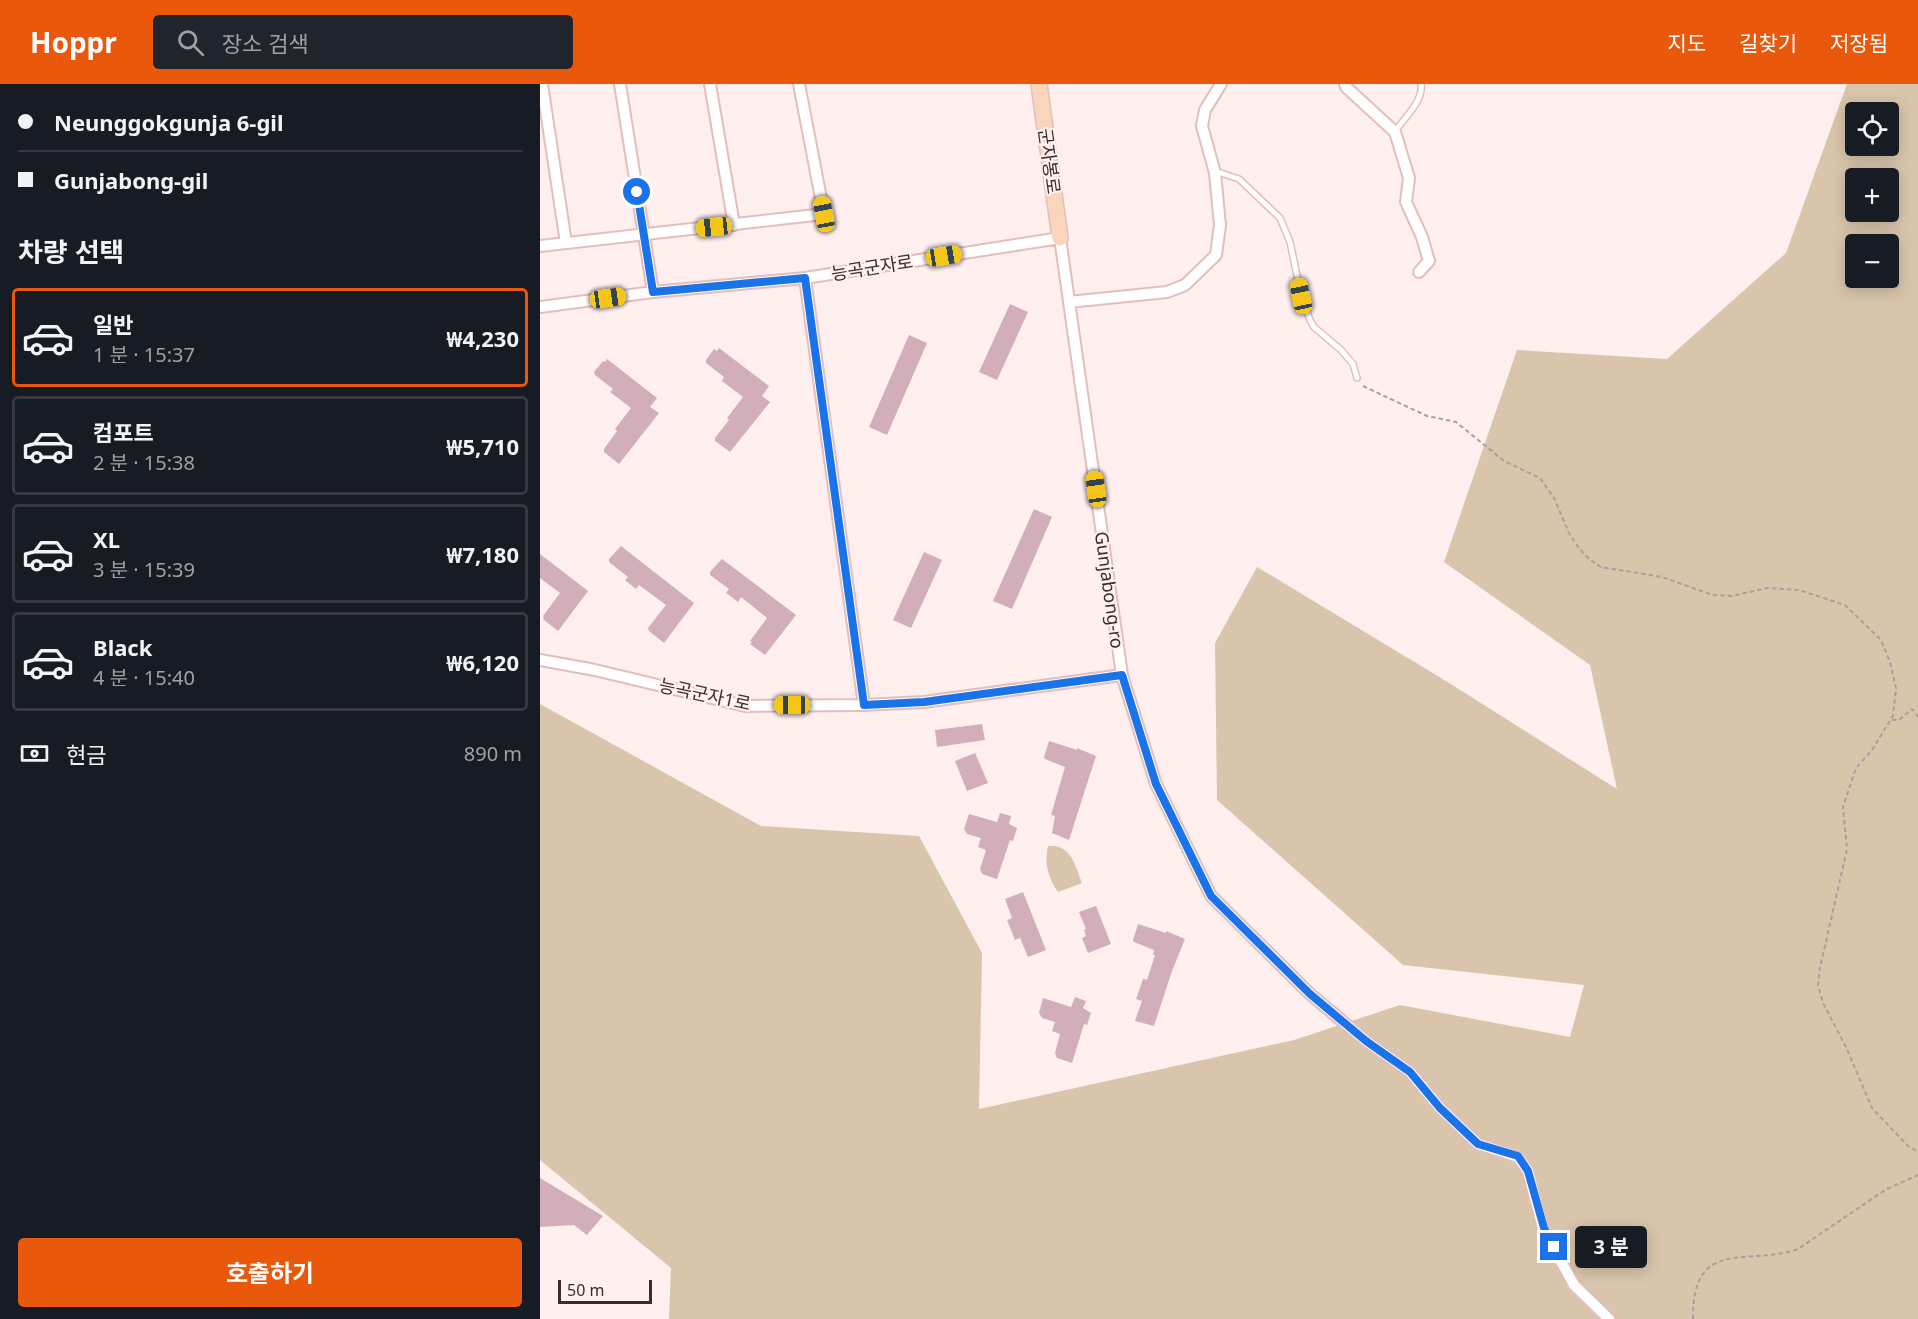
<!DOCTYPE html>
<html lang="ko">
<meta charset="utf-8">
<style>
body{margin:0;font-family:"Noto Sans","Noto Sans KR",sans-serif;background:#20242c;color:#f1f3f6;height:100vh;display:flex;flex-direction:column;font-size:22px;white-space:nowrap}
*{box-sizing:border-box;margin:0}
p{font-size:20px;color:#9ea1a6}
.icon{flex:none;width:33px;height:33px;fill:none;stroke:currentColor;stroke-width:2;stroke-linecap:round;stroke-linejoin:round}
.map{position:relative;flex:1;overflow:hidden}
.drawer{display:flex;flex-direction:column;background:#171b24;width:540px}
.drawer>*{flex:none}
.guide{display:grid;align-content:center;height:132px;padding:0 18px;background:#171b24}
.buttons{position:absolute;left:1305px;top:18px;display:grid;gap:12px}
.buttons a{display:grid;place-items:center;width:54px;height:54px;border-radius:6px;background:#171b24;box-shadow:0 3px 15px #0003;font-size:30px}
.scale{position:absolute;left:18px;bottom:15px;width:94px;box-sizing:border-box;padding-left:6px;border:3px solid #3a2c2b;border-top:0;font-size:16px;line-height:21px;white-space:nowrap;color:#3a2c2b;-webkit-text-stroke:4px #ffefee;paint-order:stroke}
.end{position:absolute;width:27px;height:27px;margin:-14px;border:8px solid #1a73e8;background:#fff;box-shadow:0 0 0 3px #fff}
.from{border-radius:50%}
.bubble{position:absolute;height:42px;border-radius:6px;background:#171b24;box-shadow:0 3px 15px #0003;font-size:20px;font-weight:700;line-height:42px;text-align:center}
.car{position:absolute;width:18px;height:36px;margin:-18px -9px;border-radius:8px;box-shadow:0 0 4px 2px #0007;background:linear-gradient(#f5c518 24%,#345 0 40%,#f5c518 0 76%,#345 0 86%,#f5c518 0)}
.guide b{display:flex;align-items:center;gap:21px;height:57px;font-size:22px}
.guide b+b{border-top:2px solid #363941}
.guide i{width:15px;height:15px;background:#f1f3f6}
ul{padding:0;list-style:none}
li{display:flex;align-items:center;gap:18px;height:99px;margin:0 12px 9px;padding:0 6px;border:3px solid #363941;border-radius:6px}
li div{flex:1}
li b{display:block;font-size:22px}
li em{font-style:normal;font-weight:700}
li.on{border-color:#ea580c}
li>.icon{width:54px;height:54px;stroke-width:1.5}
h2{padding:0 18px;font-size:27px;line-height:72px}
.pay{display:flex;align-items:center;gap:15px;height:66px;padding:0 18px;font-size:22px}
.pay p{margin-inline-start:auto}
.primary-button{display:flex;gap:12px;margin-top:auto;padding:12px 18px}
.primary-button a{flex:1;height:69px;border-radius:6px;background:#ea580c;color:#fff;font-size:24px;font-weight:700;line-height:69px;text-align:center}
header{display:flex;align-items:center;gap:36px;box-sizing:border-box;height:84px;padding:0 30px;background:#ea580c;color:#fff}
header strong{font-size:28px}
nav{display:flex;gap:33px;margin-inline-start:auto;font-size:21px}
.search{width:420px;height:54px;background:#20242c;display:flex;align-items:center;gap:15px;box-sizing:border-box;padding:0 21px;border-radius:6px;color:#9ea1a6;font-size:22px}
main{display:flex;flex:1;min-height:0}
.map>svg:first-child{display:block}
</style>
<header>
<strong>Hoppr</strong>
<div class="search"><svg class="icon" aria-label="search" viewBox="0 0 24 24"><circle cx="10" cy="10" r="6"/><path d="M15 15l6 6"/></svg>장소 검색</div>
<nav><a>지도</a><a>길찾기</a><a>저장됨</a></nav>
</header>
<main>
<section class="drawer">
<div class="guide">
<b><i class="from"></i>Neunggokgunja 6-gil</b>
<b><i></i>Gunjabong-gil</b>
</div>
<h2>차량 선택</h2>
<ul>
<li class="on"><svg class="icon" aria-label="car" viewBox="0 0 24 24"><path d="M5 17H2v-5l4-1 3-4h7l3 4 3 1v5h-3M9 17h6M6 11h13"/><circle cx="7" cy="17" r="2"/><circle cx="17" cy="17" r="2"/></svg><div><b>일반</b><p>1 분 · 15:37</p></div><em>₩4,230</em></li>
<li><svg class="icon" aria-label="car" viewBox="0 0 24 24"><path d="M5 17H2v-5l4-1 3-4h7l3 4 3 1v5h-3M9 17h6M6 11h13"/><circle cx="7" cy="17" r="2"/><circle cx="17" cy="17" r="2"/></svg><div><b>컴포트</b><p>2 분 · 15:38</p></div><em>₩5,710</em></li>
<li><svg class="icon" aria-label="car" viewBox="0 0 24 24"><path d="M5 17H2v-5l4-1 3-4h7l3 4 3 1v5h-3M9 17h6M6 11h13"/><circle cx="7" cy="17" r="2"/><circle cx="17" cy="17" r="2"/></svg><div><b>XL</b><p>3 분 · 15:39</p></div><em>₩7,180</em></li>
<li><svg class="icon" aria-label="car" viewBox="0 0 24 24"><path d="M5 17H2v-5l4-1 3-4h7l3 4 3 1v5h-3M9 17h6M6 11h13"/><circle cx="7" cy="17" r="2"/><circle cx="17" cy="17" r="2"/></svg><div><b>Black</b><p>4 분 · 15:40</p></div><em>₩6,120</em></li>
</ul>
<div class="pay"><svg class="icon" aria-label="cash" viewBox="0 0 24 24"><path d="M3 7h18v10H3z"/><circle cx="12" cy="12" r="2"/></svg>현금<p>890 m</p></div>
<div class="primary-button"><a>호출하기</a></div>
</section>
<div class="map">
<svg width="1378" height="1235" viewBox="0 0 1378 1235">
<rect width="100%" height="100%" fill="#ffefee"/>
<g fill="#d8c5ac" fill-rule="evenodd">
<path d="M1307,0H1378V1235H129L131,1184L0,1076V620L221,742L379,752L442,869L439,1025L754,956L860,921L1030,953L1044,901L863,881L677,716L675,559L717,483L906,597L1077,705L1050,581L904,478L977,266L1127,275L1246,169ZM1316,28H1348V62H1316ZM1316,94H1348V128H1316ZM1316,160H1348V194H1316Z"/>
<path d="M508,762C531,760 535,781 542,799L518,808C508,794 504,779 508,762Z"/>
</g>
<g fill="#d1aeb9">
<path d="M470,220L488,228L457,296L439,288Z"/>
<path d="M369,251L387,259L347,351L329,343Z"/>
<path d="M179,264L229,302L222,312L230,318L190,368L175,357V354L189,336L187,334L203,313L182,297L184,293L166,279V276L174,265L177,267Z"/>
<path d="M67,275L117,314L110,323L119,329L79,380L64,368V365L77,347L75,345L91,324L70,308L73,305L55,291L54,288L63,277L65,278Z"/>
<path d="M494,425L512,433L472,525L453,517Z"/>
<path d="M81,462L154,519L124,559L109,547L108,544L126,521L99,501L96,505L85,496L88,493L69,478V475Z"/>
<path d="M384,468L402,476L371,544L353,536Z"/>
<path d="M0,470L48,507L18,547L3,535L4,534L3,532L20,509L0,494Z"/>
<path d="M182,475L256,531L225,571L210,560L212,558L210,557L227,534L201,513L198,518L186,509L189,505L170,491V488Z"/>
<path d="M442,640L445,656L397,663L395,646Z"/>
<path d="M509,657L537,666V664L556,672L529,756L512,749L515,732L511,731L525,683L505,675L504,673Z"/>
<path d="M435,669L448,699L427,707L415,677Z"/>
<path d="M460,729L471,732L469,740L477,744L473,757L470,756L457,795L442,790L440,785L446,766L438,763L441,754L427,750L424,745L429,730L457,738Z"/>
<path d="M483,808L506,866L488,873L480,854L475,856L467,836L472,834L465,815Z"/>
<path d="M556,822L571,860L548,869L542,854L546,852L544,846L546,845L539,828Z"/>
<path d="M598,840L626,849V847L645,855L632,887L614,942L595,937L602,917L596,915L603,895L607,896L615,871H613L614,866L594,858L593,856Z"/>
<path d="M535,913L546,917L543,924L551,929L547,941L544,940L532,979L517,974L515,969L520,950L512,947L515,938L502,934L499,929L503,914L531,923Z"/>
<path d="M0,1094L63,1132L47,1151L34,1141L0,1143Z"/>
</g>
<g fill="none" stroke-linecap="round" stroke-linejoin="round">
<defs>
<g id="service">
<path d="M855,47C864,35 884,16 881,0"/>
<path d="M675,87L699,95L740,134L750,158L761,211L770,236L774,243L801,266L813,280L817,294"/>
</g>
<g id="minor">
<path d="M2,0L26,159"/>
<path d="M80,0L113,208"/>
<path d="M170,0L194,141"/>
<path d="M805,0L806,3L855,48L869,94L866,118L882,153L889,177L879,188"/>
<path d="M0,162L284,130L259,0"/>
<path d="M265,194L324,621"/>
<path d="M529,218L627,208L645,201L676,171L680,141L675,89L662,42L665,26L681,0"/>
<path d="M0,223L113,208L265,194L520,154L582,591L616,700L671,812L770,910L826,957L870,988L900,1024L938,1060L978,1073L988,1087L1003,1144L1034,1201L1069,1235"/>
<path d="M0,576L55,586L205,622L324,621L384,618L582,591"/>
</g>
<path id="secondary" d="M499,0L520,154"/>
</defs>
<use href="#service" stroke="#e4bebb" stroke-width="8"/>
<use href="#minor" stroke="#e4bebb" stroke-width="14"/>
<use href="#secondary" stroke="#e4bebb" stroke-width="18"/>
<g stroke="#ad9e9d" stroke-width="2" stroke-dasharray="4.5 3" stroke-linecap="butt">
<path d="M823,302L887,332L916,338L964,377L1000,394L1014,414L1029,449L1038,463L1049,475L1061,483L1122,493L1173,511L1192,512L1227,504L1259,506L1305,521L1341,556L1350,578L1356,604L1353,632L1332,666L1316,684L1303,723L1307,765L1280,884L1278,901L1283,919L1307,965L1332,1024L1368,1062L1378,1068"/>
<path d="M1352,636H1359L1372,625L1378,633"/>
<path d="M1153,1235C1152,1151 1209,1183 1258,1165L1345,1106L1378,1091"/>
</g>
<use href="#service" stroke="#fff" stroke-width="5"/>
<use href="#minor" stroke="#fff" stroke-width="10"/>
<use href="#secondary" stroke="#f9d5bc" stroke-width="15"/>
</g>
<g fill="none" stroke-linecap="round" stroke-linejoin="round">
<path stroke="#1a73e8" stroke-width="8" d="M97,108L113,208L265,194L324,621L384,618L582,591L616,700L671,812L770,910L826,957L870,988L900,1024L938,1060L978,1072L988,1087L1004,1144L1014,1163"/>
</g>
<g text-anchor="middle" dominant-baseline="central" stroke-width="4.5" stroke-linejoin="round" paint-order="stroke">
<g font-size="18" fill="#3a2c2b" stroke="#ffefee">
<text transform="translate(510 77) rotate(82)">군자봉로</text>
<text transform="translate(332 183) rotate(-9)">능곡군자로</text>
<text transform="translate(570 506) rotate(82)">Gunjabong-ro</text>
<text transform="translate(165 610) rotate(12)">능곡군자1로</text>
</g>
</g>
</svg>
<div class="buttons">
<a><svg class="icon" aria-label="locate" viewBox="0 0 24 24"><circle cx="12" cy="12" r="6"/><path d="M12 2v4M12 18v4M2 12h4M18 12h4"/></svg></a>
<a>+</a>
<a>−</a>
</div>
<div class="scale">50 m</div>
<i class="end from" style="left:97px;top:108px"></i>
<i class="end" style="left:1014px;top:1163px"></i>
<div class="bubble" style="left:1035px;top:1142px;width:72px">3 분</div>
<i class="car" style="left:284px;top:130px;rotate:349deg"></i>
<i class="car" style="left:174px;top:143px;rotate:264deg"></i>
<i class="car" style="left:404px;top:172px;rotate:81deg"></i>
<i class="car" style="left:761px;top:212px;rotate:348deg"></i>
<i class="car" style="left:68px;top:214px;rotate:82deg"></i>
<i class="car" style="left:556px;top:405px;rotate:352deg"></i>
<i class="car" style="left:252px;top:621px;rotate:270deg"></i>
</div>
</main>
